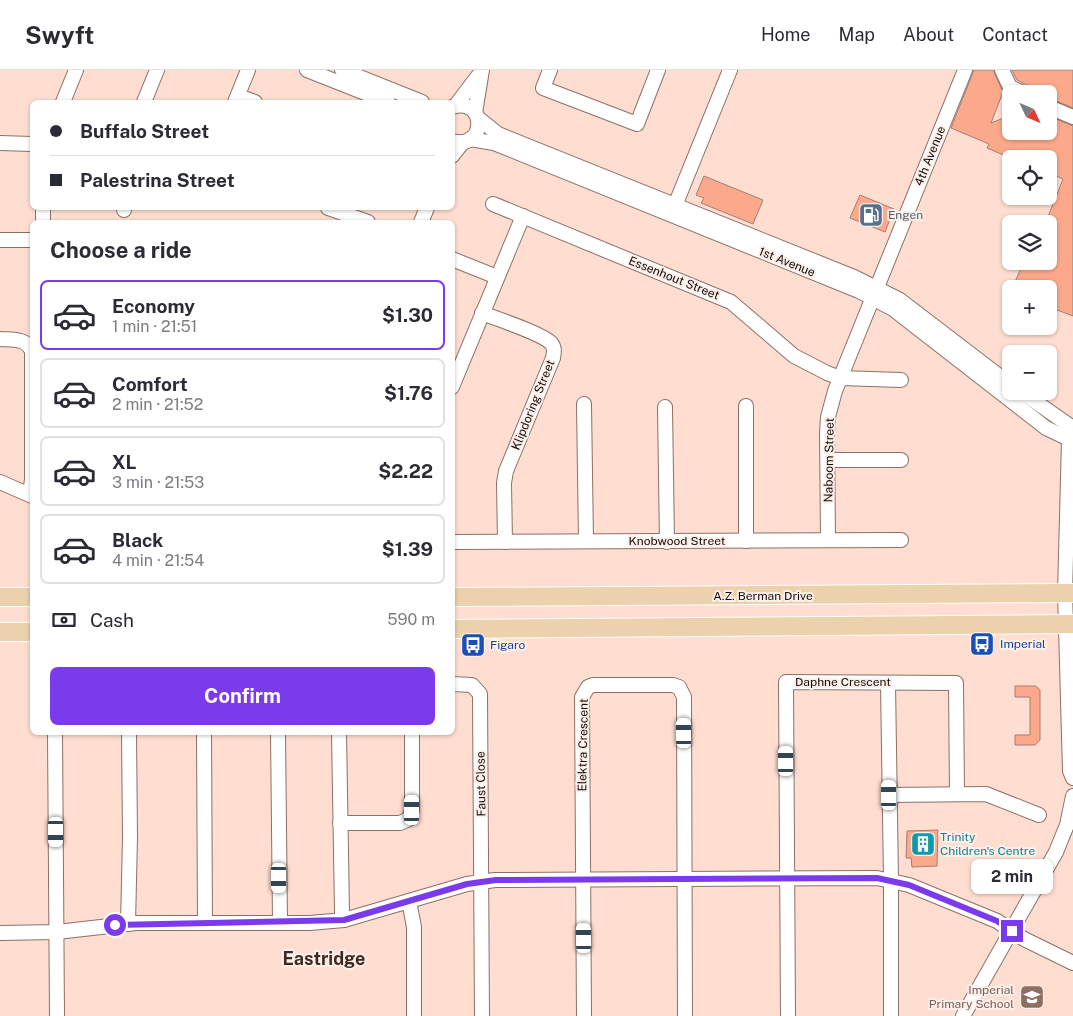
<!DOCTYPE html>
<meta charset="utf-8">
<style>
body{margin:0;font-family:"Public Sans",sans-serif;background:#f7f7f7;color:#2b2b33;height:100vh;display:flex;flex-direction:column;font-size:19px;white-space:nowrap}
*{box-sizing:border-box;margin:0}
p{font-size:16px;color:#7c7c81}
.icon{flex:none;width:28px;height:28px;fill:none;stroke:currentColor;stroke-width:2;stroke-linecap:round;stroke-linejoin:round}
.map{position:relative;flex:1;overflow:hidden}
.side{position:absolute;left:30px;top:150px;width:425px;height:515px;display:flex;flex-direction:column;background:#fff;border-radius:8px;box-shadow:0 1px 4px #0004}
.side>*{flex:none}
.guide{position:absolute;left:30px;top:30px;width:425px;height:110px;border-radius:8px;box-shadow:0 1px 4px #0004;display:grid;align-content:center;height:110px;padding:0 20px;background:#fff}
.needle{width:32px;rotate:134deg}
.buttons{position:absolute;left:1002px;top:15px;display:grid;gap:10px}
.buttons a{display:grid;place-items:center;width:55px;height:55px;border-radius:8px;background:#fff;box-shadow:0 1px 4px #0004;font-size:25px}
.end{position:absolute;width:22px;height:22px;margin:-11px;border:6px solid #7c3aed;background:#fff;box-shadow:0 0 0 2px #fff}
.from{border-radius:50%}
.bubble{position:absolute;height:35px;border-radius:8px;background:#fff;box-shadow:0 1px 4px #0004;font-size:16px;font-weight:700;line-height:35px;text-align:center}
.car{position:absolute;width:15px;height:30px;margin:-15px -8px;border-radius:6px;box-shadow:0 0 4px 1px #0007;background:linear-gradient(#fff 24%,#345 0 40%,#fff 0 76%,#345 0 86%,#fff 0)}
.guide b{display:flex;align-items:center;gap:18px;height:48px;font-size:19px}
.guide b+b{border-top:1px solid #e1e1e2}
.guide i{width:12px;height:12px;background:#2b2b33}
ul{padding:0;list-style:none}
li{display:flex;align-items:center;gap:15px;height:70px;margin:0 10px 8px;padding:0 10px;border:2px solid #e1e1e2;border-radius:8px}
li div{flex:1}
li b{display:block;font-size:19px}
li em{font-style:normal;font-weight:700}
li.on{border-color:#7c3aed}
li>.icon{width:45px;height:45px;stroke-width:1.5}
h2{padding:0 20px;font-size:22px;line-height:60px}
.pay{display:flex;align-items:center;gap:12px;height:55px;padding:0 20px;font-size:19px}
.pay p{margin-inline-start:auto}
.cta{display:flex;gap:10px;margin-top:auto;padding:10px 20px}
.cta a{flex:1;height:58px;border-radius:8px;background:#7c3aed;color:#fff;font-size:20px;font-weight:700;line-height:58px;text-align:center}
header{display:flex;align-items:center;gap:30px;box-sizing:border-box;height:70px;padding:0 25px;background:#fff;border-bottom:1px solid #e1e1e2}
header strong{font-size:24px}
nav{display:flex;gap:28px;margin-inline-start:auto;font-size:18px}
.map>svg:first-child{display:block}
</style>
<header>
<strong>Swyft</strong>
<nav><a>Home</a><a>Map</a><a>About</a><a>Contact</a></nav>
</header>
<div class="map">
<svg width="1073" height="946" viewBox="0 0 1073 946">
<rect width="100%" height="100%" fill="#ffddd1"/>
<g fill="#fba98a" stroke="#9f8176">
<path d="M974,0H993L1003,22L991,53L1011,45V61H1049V46L1073,56V246L1049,237V219H1012L1024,191H1049V154H1045L1063,109L1049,103V89H1013L987,78L989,74L951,58Z"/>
<path d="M1012,0H1073V38L1049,28V24L1034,23L1029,16L1017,10Z"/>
<path d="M704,106L763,130L753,154L701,133L704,128L696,125Z"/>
<path d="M860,125L894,139L885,162L850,148Z"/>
<path d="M1015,616H1036L1040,620V670L1035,675H1015V665H1030V627H1015Z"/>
<path d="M938,760L937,796L912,797L911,788H906L907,761Z"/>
</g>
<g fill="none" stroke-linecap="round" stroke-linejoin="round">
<defs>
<g id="minor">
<path d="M307,0L388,32"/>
<path d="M342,0L422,32"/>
<path d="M550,0L543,18L637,54L658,0"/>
<path d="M1002,0L1010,17L1025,24"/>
<path d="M238,26L255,32"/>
<path d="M63,32L76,0"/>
<path d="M144,32L157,0"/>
<path d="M235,32L248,0"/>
<path d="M456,35L478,6"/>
<path d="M452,37C487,26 487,81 452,71"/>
<path d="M1049,37L1073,47"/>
<path d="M475,43L482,0"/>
<path d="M478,48L498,64L854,207L900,230L1011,315"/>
<path d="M470,69L494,73L859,221L893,239L1046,358L1073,371"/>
<path d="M0,73L32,74"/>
<path d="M452,86L463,72"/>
<path d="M493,134L731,232L794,286L827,303L840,308L901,310"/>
<path d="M124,138V140"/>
<path d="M328,138L368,152"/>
<path d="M672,143L730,0"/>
<path d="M43,152V138"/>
<path d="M421,152L427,138"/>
<path d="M0,170H32"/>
<path d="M452,189L497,207"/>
<path d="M482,243C497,249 541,263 551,273C555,278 554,282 553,288L506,401L504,413L505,472"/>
<path d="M0,269C13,270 26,268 32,281V409L30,425"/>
<path d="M452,317L523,146"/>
<path d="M1020,321L1073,358"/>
<path d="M584,334L586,471"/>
<path d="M746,336V471"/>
<path d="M665,337L667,472"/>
<path d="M1073,357L1069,370L1065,523L1070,701L1073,708"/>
<path d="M828,390H901"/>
<path d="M0,412L32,426"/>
<path d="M828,470L827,363L828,347L835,321L965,0"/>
<path d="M452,472L901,470"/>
<path d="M888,613L891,810V946"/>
<path d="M452,614L472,615L480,624L482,946"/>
<path d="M55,662L57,946"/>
<path d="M204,662L205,852"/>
<path d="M278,662L280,852"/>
<path d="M339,662L342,842L344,850"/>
<path d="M889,725L986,724L1039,745"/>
<path d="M340,753H400L409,749L412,740V662"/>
<path d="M409,831L414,857V946"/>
<path d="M128,854L130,767L129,662"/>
<path d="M0,863L57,862L136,853H310L344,850L467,814L495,810L877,808L909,815L997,851L1024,869L1073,893"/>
<path d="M584,946L582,627L588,617L593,615H673L679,617L684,627L685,946"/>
<path d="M788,946L786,612L956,613L957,724"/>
<path d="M963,946L1056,782L1067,755L1073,726"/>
</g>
<g id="major">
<path d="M0,527H32"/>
<path d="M452,527L1073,523"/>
<path d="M452,559L1073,554"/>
<path d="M0,562H32"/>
</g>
</defs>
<use href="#minor" stroke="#8d7065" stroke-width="16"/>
<use href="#major" stroke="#fff" stroke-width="20"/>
<use href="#minor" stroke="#fff" stroke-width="14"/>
<use href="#major" stroke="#ebd1ac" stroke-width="18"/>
</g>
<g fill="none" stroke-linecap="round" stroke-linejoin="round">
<path stroke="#7c3aed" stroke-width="6" d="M115,855L344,850L467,814L496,810L877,808L909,815L997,851L1012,861"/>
</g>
<defs>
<symbol id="fuel-square" viewBox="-11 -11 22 22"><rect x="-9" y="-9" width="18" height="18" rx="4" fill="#5c6f8a" stroke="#fdefea"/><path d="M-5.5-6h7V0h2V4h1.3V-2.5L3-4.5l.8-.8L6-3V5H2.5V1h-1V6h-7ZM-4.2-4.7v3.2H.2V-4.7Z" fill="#fff"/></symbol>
<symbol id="bus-square" viewBox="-11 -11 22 22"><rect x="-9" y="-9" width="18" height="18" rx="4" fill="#1a4fb4" stroke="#fdefea"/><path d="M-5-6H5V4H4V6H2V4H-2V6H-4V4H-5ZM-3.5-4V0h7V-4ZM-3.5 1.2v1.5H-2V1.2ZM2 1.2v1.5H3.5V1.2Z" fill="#fff"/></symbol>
<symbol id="building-square" viewBox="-11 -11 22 22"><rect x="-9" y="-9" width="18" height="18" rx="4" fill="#0f9aa8" stroke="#fdefea"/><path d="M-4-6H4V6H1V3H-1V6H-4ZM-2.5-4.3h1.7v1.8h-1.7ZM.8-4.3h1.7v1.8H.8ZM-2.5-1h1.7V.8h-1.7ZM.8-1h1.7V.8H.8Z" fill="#fff"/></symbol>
<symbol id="school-square" viewBox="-11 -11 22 22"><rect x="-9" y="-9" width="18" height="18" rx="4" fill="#8d6e63" stroke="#fdefea"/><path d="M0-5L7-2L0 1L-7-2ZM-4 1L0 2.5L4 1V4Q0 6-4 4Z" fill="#fff"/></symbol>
</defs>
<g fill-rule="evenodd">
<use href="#fuel-square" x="857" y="131" width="28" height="28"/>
<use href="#bus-square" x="968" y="560" width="28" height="28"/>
<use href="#bus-square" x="459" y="561" width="28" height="28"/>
<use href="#building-square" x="909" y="760" width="28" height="28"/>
<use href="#school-square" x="1018" y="913" width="28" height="28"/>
</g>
<g text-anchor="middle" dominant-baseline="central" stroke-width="4" stroke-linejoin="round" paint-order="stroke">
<g font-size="12" fill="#140a06" stroke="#fdefea">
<text transform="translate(930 86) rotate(-68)">4th Avenue</text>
<text transform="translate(787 192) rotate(22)">1st Avenue</text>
<text transform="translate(674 208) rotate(22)">Essenhout Street</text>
<text transform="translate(533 335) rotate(-68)">Klipdoring Street</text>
<text transform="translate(829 390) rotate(-89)">Naboom Street</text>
<text x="677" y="471">Knobwood Street</text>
<text x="763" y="526">A.Z. Berman Drive</text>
<text x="843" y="612">Daphne Crescent</text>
<text transform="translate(583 675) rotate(-89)">Elektra Crescent</text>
<text transform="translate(481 714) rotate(-91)">Faust Close</text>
</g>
<g font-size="12" fill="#4e5e75" stroke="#fdefea" text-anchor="start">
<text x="888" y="145">Engen</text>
</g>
<g font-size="12" fill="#164399" stroke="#fdefea" text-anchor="start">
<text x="1000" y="574">Imperial</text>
<text x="490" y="575">Figaro</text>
</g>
<g font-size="12" fill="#0d838f" stroke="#fdefea" text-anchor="start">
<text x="940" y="767">Trinity<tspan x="940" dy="14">Children's Centre</tspan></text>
</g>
<g font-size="12" fill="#785e54" stroke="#fdefea" text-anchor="end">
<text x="1014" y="920">Imperial<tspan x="1014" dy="14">Primary School</tspan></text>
</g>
<g font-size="18" font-weight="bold" fill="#422920" stroke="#fdefea">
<text x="324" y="888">Eastridge</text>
</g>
</g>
</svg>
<div class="buttons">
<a><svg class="needle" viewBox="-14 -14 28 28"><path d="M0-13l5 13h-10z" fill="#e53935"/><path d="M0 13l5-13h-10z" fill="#7c7c81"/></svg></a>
<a><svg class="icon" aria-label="locate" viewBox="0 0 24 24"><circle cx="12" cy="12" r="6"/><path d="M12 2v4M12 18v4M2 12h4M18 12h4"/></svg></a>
<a><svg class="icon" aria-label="layers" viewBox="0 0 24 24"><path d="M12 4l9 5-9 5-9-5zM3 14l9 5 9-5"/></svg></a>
<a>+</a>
<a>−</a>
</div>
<i class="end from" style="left:115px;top:855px"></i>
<i class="end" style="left:1012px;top:861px"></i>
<div class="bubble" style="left:971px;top:789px;width:82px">2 min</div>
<i class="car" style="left:684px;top:663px;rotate:359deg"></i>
<i class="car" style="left:786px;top:691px;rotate:0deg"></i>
<i class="car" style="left:889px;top:725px;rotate:0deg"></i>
<i class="car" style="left:412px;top:740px;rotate:0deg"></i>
<i class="car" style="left:56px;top:762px;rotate:180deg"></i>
<i class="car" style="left:279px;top:808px;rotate:180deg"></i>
<i class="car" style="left:584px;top:868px;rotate:359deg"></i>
<div class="guide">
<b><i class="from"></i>Buffalo Street</b>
<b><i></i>Palestrina Street</b>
</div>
<section class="side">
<h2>Choose a ride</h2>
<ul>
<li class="on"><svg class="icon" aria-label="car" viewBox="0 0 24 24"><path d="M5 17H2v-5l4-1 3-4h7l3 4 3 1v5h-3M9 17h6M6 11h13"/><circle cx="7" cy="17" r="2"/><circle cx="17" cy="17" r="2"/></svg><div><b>Economy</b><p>1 min · 21:51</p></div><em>$1.30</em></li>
<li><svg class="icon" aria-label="car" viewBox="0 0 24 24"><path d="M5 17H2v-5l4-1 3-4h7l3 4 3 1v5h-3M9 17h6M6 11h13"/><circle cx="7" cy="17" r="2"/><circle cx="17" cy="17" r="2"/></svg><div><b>Comfort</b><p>2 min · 21:52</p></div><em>$1.76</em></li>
<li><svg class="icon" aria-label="car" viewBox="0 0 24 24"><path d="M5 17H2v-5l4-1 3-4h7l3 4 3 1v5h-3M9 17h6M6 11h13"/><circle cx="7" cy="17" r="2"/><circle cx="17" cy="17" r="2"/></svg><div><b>XL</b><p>3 min · 21:53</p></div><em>$2.22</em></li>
<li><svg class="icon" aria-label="car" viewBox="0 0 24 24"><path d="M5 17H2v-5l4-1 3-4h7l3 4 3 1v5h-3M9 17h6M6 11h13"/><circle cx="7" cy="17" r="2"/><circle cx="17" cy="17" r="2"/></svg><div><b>Black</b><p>4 min · 21:54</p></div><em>$1.39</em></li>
</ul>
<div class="pay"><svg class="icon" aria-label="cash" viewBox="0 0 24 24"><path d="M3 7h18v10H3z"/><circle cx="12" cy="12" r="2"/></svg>Cash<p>590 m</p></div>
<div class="cta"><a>Confirm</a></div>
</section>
</div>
